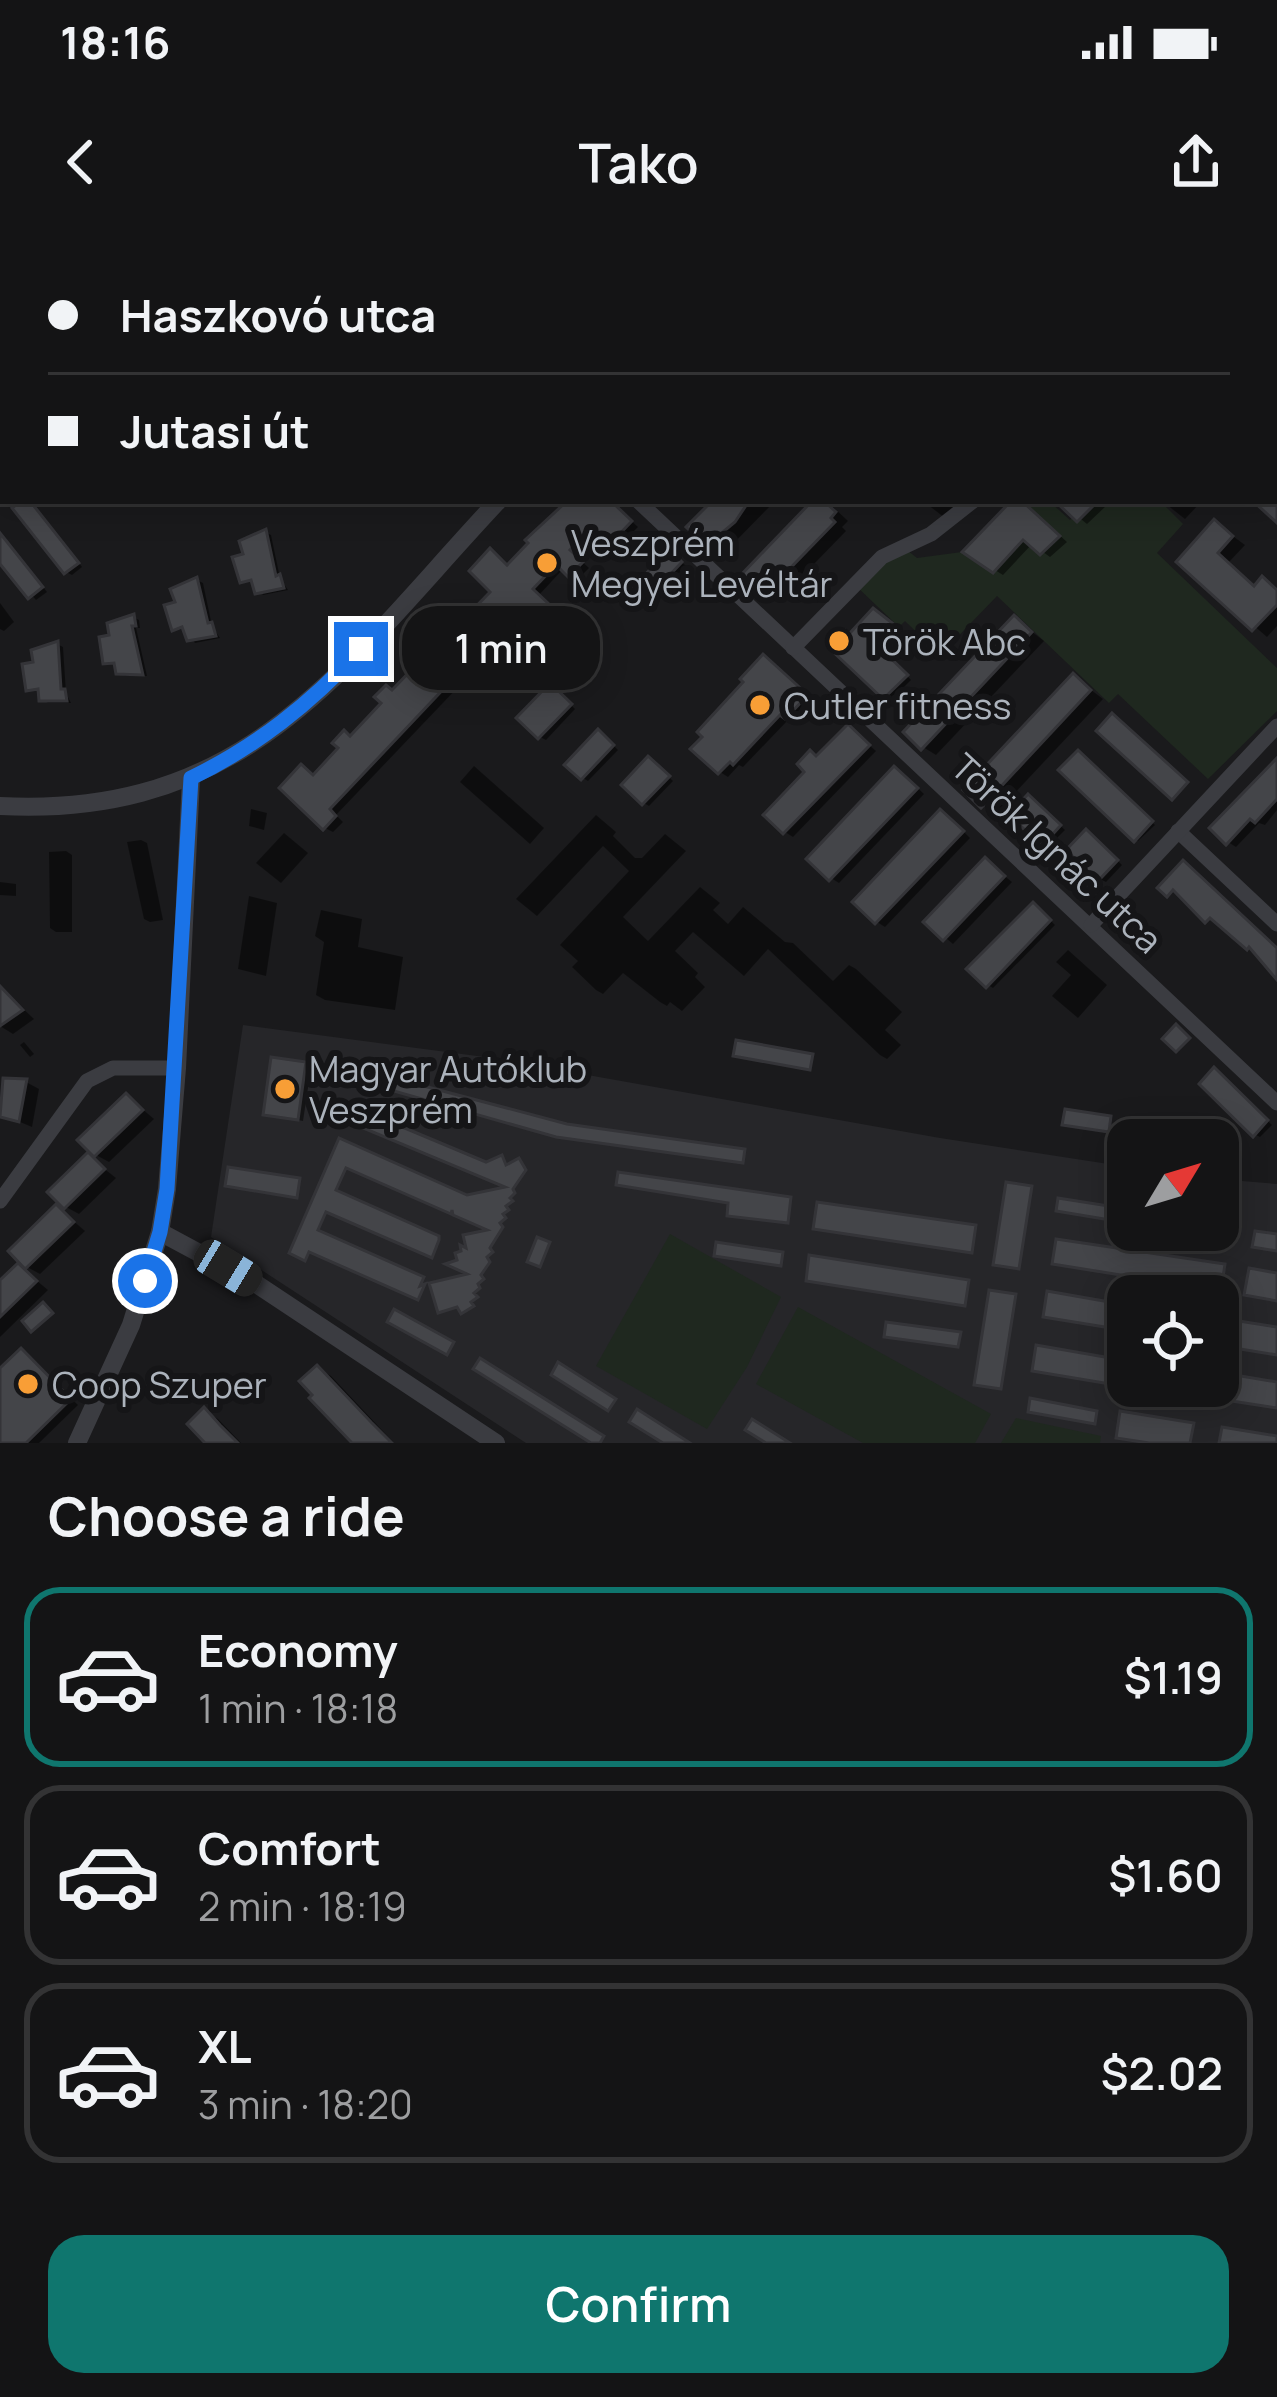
<!DOCTYPE html>
<meta charset="utf-8">
<style>
body{margin:0;font-family:Manrope,sans-serif;background:#1d1d1e;color:#f1f3f6;height:100vh;display:flex;flex-direction:column;font-size:45px;white-space:nowrap}
*{box-sizing:border-box;margin:0}
p{font-size:39px;color:#9d9ea0}
.icon{flex:none;width:66px;height:66px;fill:none;stroke:currentColor;stroke-width:2;stroke-linecap:round;stroke-linejoin:round}
.map{position:relative;height:1203px;overflow:hidden}
.sheet{display:flex;flex-direction:column;background:#141415;flex:1}
.sheet>*{flex:none}
.banner{position:absolute;left:0px;top:0px;width:1278px;height:264px;box-shadow:0 6px 30px #0003,0 0 0 3px #333334;display:grid;align-content:center;height:264px;padding:0 48px;background:#141415}
.needle{width:78px;rotate:52deg}
.buttons{position:absolute;left:1107px;top:879px;display:grid;gap:24px}
.buttons a{display:grid;place-items:center;width:132px;height:132px;border-radius:24px;background:#141415;box-shadow:0 6px 30px #0003,0 0 0 3px #333334;font-size:60px}
.end{position:absolute;width:54px;height:54px;margin:-27px;border:15px solid #1a73e8;background:#fff;box-shadow:0 0 0 6px #fff}
.from{border-radius:50%}
.bubble{position:absolute;height:84px;border-radius:36px;background:#141415;box-shadow:0 6px 30px #0003,0 0 0 3px #333334;font-size:39px;font-weight:600;line-height:84px;text-align:center}
.car{position:absolute;width:36px;height:72px;margin:-36px -18px;border-radius:15px;box-shadow:0 0 9px 3px #0007;background:linear-gradient(#222 24%,#8ab4d8 0 40%,#222 0 76%,#8ab4d8 0 86%,#222 0)}
.banner b{display:flex;align-items:center;gap:42px;height:114px;font-size:45px}
.banner b+b{border-top:3px solid #333334}
.banner i{width:30px;height:30px;background:#f1f3f6}
ul{padding:0;list-style:none}
li{display:flex;align-items:center;gap:36px;height:180px;margin:0 24px 18px;padding:0 24px;border:6px solid #333334;border-radius:36px}
li div{flex:1}
li b{display:block;font-size:45px}
li em{font-style:normal;font-weight:600}
li.selected{border-color:#0f766e}
li>.icon{width:108px;height:108px;stroke-width:1.5}
h2{padding:0 48px;font-size:54px;line-height:144px}
.primary-button{display:flex;gap:24px;margin-top:auto;padding:24px 48px}
.primary-button a{flex:1;height:138px;border-radius:36px;background:#0f766e;color:#fff;font-size:48px;font-weight:600;line-height:138px;text-align:center}
.status{display:flex;justify-content:space-between;align-items:center;height:84px;padding:0 60px;background:#141415;direction:ltr}
.status svg{height:33px;fill:currentColor}
header{display:flex;justify-content:space-between;align-items:center;height:156px;padding:0 48px;background:#141415;font-size:54px;font-weight:600}
.map>svg:first-child{display:block}
</style>
<div class="status"><b>18:16</b><svg viewBox="0 0 49 12"><path d="M0 12V9h3v3zM5 12V6h3v6zM10 12V3h3v9zM15 12V0h3v12zM26 1h20v11H26zM47 4h2v5h-2z"/></svg></div>
<header><svg class="icon" aria-label="back" viewBox="0 0 24 24"><path d="M15 5l-7 7 7 7"/></svg>Tako<svg class="icon" aria-label="share" viewBox="0 0 24 24"><path d="M12 15V3M7 8l5-5 5 5M5 13v7h14v-7"/></svg></header>
<div class="map">
<svg width="1277" height="1203" viewBox="0 0 1277 1203">
<rect width="100%" height="100%" fill="#1a1a1c"/>
<path fill="#262629" fill-rule="evenodd" d="M243,785L492,818L940,898L1128,927V990H1218V939L1277,944V1203H526L211,997ZM1128,1056H1218V1146H1128Z"/>
<g fill="#1f281f">
<path d="M1011,261H1049L1070,280L1089,261H1160L1183,284L1157,313L1277,428V471L1208,539L1118,454L1109,463L997,356L940,415L905,381L899,387L855,345L903,307L917,318L962,312Z"/>
<path d="M670,994L781,1057L747,1127L707,1189L596,1126Z"/>
<path d="M798,1067L991,1174L975,1203H863L756,1144Z"/>
<path d="M1016,1178L1101,1196L1100,1203H1001Z"/>
</g>
<g fill="#0007">
<path d="M0,0H50L3,3V9Z"/>
<path d="M202,0H235L238,3H204Z"/>
<path d="M536,0H559L563,3H533Z"/>
<path d="M858,0H928L929,3H855Z"/>
<path d="M1094,0H1126L1129,3H1098Z"/>
<path d="M3,48V100L0,103V51Z"/>
<path d="M26,261L32,264L82,327L72,335L66,332Z"/>
<path d="M569,261H610L638,287L619,306L600,290L576,316L589,328L578,339L564,328L539,355L556,371L538,390L517,373L485,402L477,398L494,352L499,317L509,327Z"/>
<path d="M716,261H775L730,307L727,305L721,311L708,304Z"/>
<path d="M816,261L832,266L848,281L842,287L846,291L781,358L777,356L772,362L759,354Z"/>
<path d="M923,261H970L945,278Z"/>
<path d="M1015,261L1025,264L1067,302L1050,317L1032,304L1003,335L966,312Z"/>
<path d="M1059,261H1102L1106,266L1087,284Z"/>
<path d="M1162,261H1202L1185,279Z"/>
<path d="M1215,283L1245,305L1229,322L1256,347L1263,340L1277,349V386L1267,397L1180,322Z"/>
<path d="M265,292L271,295L280,338L288,350L263,355L255,342L243,341L246,316Z"/>
<path d="M0,293L47,352L36,360L0,319Z"/>
<path d="M676,317L686,326L650,364L644,361Z"/>
<path d="M197,340L203,343L212,386L220,398L195,403L186,390L175,389L178,364Z"/>
<path d="M0,363L14,382L4,391L0,389Z"/>
<path d="M133,377L139,380L140,388H136L147,436H125L118,432L117,425L105,422L113,398Z"/>
<path d="M1014,378L1044,401L936,515L923,507Z"/>
<path d="M892,383L900,390L882,410L911,440L891,460L885,457L850,397Z"/>
<path d="M437,396L480,436L468,448L461,444L336,575L343,582L333,592L325,588L315,537L421,423Z"/>
<path d="M57,404L63,407L66,453L71,463H48L42,459L41,452L29,449L36,425Z"/>
<path d="M772,422L814,462L795,482L789,479L743,527L739,525L728,537L720,532Z"/>
<path d="M1074,437L1103,459L996,573L983,565Z"/>
<path d="M556,450L575,469L546,500L540,497Z"/>
<path d="M848,487L876,511L793,597L785,592L818,518Z"/>
<path d="M604,496L618,510L588,541L583,538Z"/>
<path d="M1082,515L1155,585L1138,601L1135,600Z"/>
<path d="M1277,522V570L1265,585L1259,583L1236,607L1228,602Z"/>
<path d="M654,523L673,541L649,566L644,563Z"/>
<path d="M474,526L544,588L530,604L460,542Z"/>
<path d="M903,534L924,554L839,643L831,638Z"/>
<path d="M1034,561L1065,590L1049,606L1043,603Z"/>
<path d="M251,569L267,573L264,590L249,586Z"/>
<path d="M596,575L616,592L613,596L635,618H642L665,594L686,611L623,677L648,701L700,647L720,663L713,670L728,684L743,667L785,702L793,703L833,741L849,725L856,729L902,772L885,790L901,805L887,819L880,815L768,709L744,736L693,692L675,711L698,733L695,737L705,747L682,771L670,762L667,766L660,762L623,733L603,754L596,750L572,727L578,721L560,705L629,631L603,606L537,676L516,659Z"/>
<path d="M949,577L970,598L885,687L877,682L856,662Z"/>
<path d="M284,593L308,613L281,643L256,623Z"/>
<path d="M1093,596L1122,625L1106,642L1100,639Z"/>
<path d="M141,600L147,603L163,680L150,682L144,679L127,602Z"/>
<path d="M66,611L72,615V692H56L50,688L49,612Z"/>
<path d="M985,620L1012,642L953,704L927,682Z"/>
<path d="M0,642L16,644V656L0,655Z"/>
<path d="M249,656L277,663L266,736L238,729Z"/>
<path d="M1039,669L1055,685L993,748L988,745Z"/>
<path d="M321,670L362,679L358,707L403,717L395,770L325,760L316,755L324,702L315,696Z"/>
<path d="M1068,710L1107,745L1078,778L1052,756L1071,735L1056,722Z"/>
<path d="M0,747L34,779L13,794L0,786Z"/>
<path d="M24,802L34,814L30,817L20,805Z"/>
<path d="M305,825L311,828L303,881L267,874Z"/>
<path d="M1220,835L1272,885L1260,897L1254,894Z"/>
<path d="M26,842L39,849L32,887L1,874Z"/>
<path d="M127,856L154,879L109,922L96,915Z"/>
<path d="M88,916L116,938L79,974L66,967Z"/>
<path d="M57,967L85,991L40,1034L27,1027Z"/>
<path d="M19,1026L48,1050L0,1097V1044Z"/>
<path d="M1049,1055L1128,1066V1088L1047,1076Z"/>
<path d="M21,1111L78,1165L39,1203H0V1133Z"/>
<path d="M317,1128L331,1136L394,1203H356Z"/>
<path d="M1144,1146H1202L1201,1155Z"/>
<path d="M204,1171L218,1179L241,1203H203Z"/>
</g>
<g fill="#444549" stroke="#343438" stroke-width="3">
<path d="M21,261H30L79,323L64,334L12,268Z"/>
<path d="M567,261H611L632,281L610,304L592,287L570,310L583,322L568,337L556,325L533,349L550,365L528,388L509,370L475,400L459,384L490,352L469,331L490,308L507,325L528,303L525,300Z"/>
<path d="M712,261H749L735,282L706,306L686,287Z"/>
<path d="M812,261H824L836,272L831,278L835,282L766,353L763,350L757,357L738,338Z"/>
<path d="M1011,261H1022L1060,296L1040,315L1023,300L993,333L962,312Z"/>
<path d="M1055,261H1098L1077,282Z"/>
<path d="M1253,261H1277V283Z"/>
<path d="M1214,279L1233,296L1218,313L1254,346L1262,336L1277,350V365L1252,391L1176,322Z"/>
<path d="M266,289L276,336L280,334L284,348L255,354L251,340L240,343L232,317L243,314L239,301Z"/>
<path d="M0,293L43,347L28,359L0,324Z"/>
<path d="M669,309L682,322L643,363L630,351Z"/>
<path d="M197,337L208,383L212,382L216,396L187,401L182,387L172,391L164,365L175,362L170,349Z"/>
<path d="M873,368L896,386L878,406L908,435L883,459L829,408L845,390L849,394Z"/>
<path d="M134,374L136,386H132L143,435L116,434L114,423L103,424L99,397L109,395L107,383Z"/>
<path d="M1014,375L1032,392L921,510L903,492Z"/>
<path d="M429,388L474,430L458,446L452,440L330,569L336,576L323,590L279,548L301,524L313,535L338,508L332,503L344,490L350,496L381,463L374,457L386,445L392,450L417,424L405,413Z"/>
<path d="M58,401L61,449H65L67,461H39L38,449L26,451L22,424L33,422L31,410Z"/>
<path d="M763,414L808,455L785,479L780,475L733,525L730,522L718,534L690,509L702,497L697,492L743,442L740,439Z"/>
<path d="M1073,433L1091,450L981,568L963,550Z"/>
<path d="M550,443L572,464L538,499L516,478Z"/>
<path d="M1112,473L1188,542L1172,560L1096,491Z"/>
<path d="M848,484L870,505L783,594L763,575L804,532L797,524L810,510L816,516Z"/>
<path d="M598,489L614,505L581,540L564,525Z"/>
<path d="M1078,510L1153,581L1134,602L1058,530Z"/>
<path d="M648,516L670,536L642,565L621,545Z"/>
<path d="M1277,518V559L1255,583L1250,579L1226,605L1209,588Z"/>
<path d="M894,526L918,548L829,641L806,619Z"/>
<path d="M1028,554L1061,585L1042,606L1009,575Z"/>
<path d="M940,569L964,591L875,684L852,662Z"/>
<path d="M1086,589L1118,620L1098,641L1066,610Z"/>
<path d="M985,617L1005,636L943,701L923,682Z"/>
<path d="M1183,620L1277,708V740L1249,707L1247,710L1210,678L1205,683L1173,650L1167,657L1157,648Z"/>
<path d="M1033,662L1051,680L986,748L966,729Z"/>
<path d="M0,746L23,770L0,786Z"/>
<path d="M1176,784L1190,798L1176,812L1162,799Z"/>
<path d="M736,800L813,814L810,830L733,816Z"/>
<path d="M271,817L306,822L298,880L263,875Z"/>
<path d="M345,825L567,884L745,909L743,923L556,897L341,836Z"/>
<path d="M1214,827L1268,880L1253,897L1199,844Z"/>
<path d="M3,838L27,839L19,882L0,877Z"/>
<path d="M126,853L143,870L94,917L77,900Z"/>
<path d="M357,868L486,922L502,915L506,925L519,918L526,930L513,949L515,953L510,958L513,961L506,966L509,970L503,974L506,978L500,983L503,987L490,1008L493,1012L487,1017L490,1022L481,1035L484,1039L478,1044L480,1048L474,1053L478,1057L471,1062L474,1066L461,1074L457,1067L438,1073L429,1043L467,1034L445,1024L457,1020L455,1013L461,1011L460,1005L466,1008L463,995L487,990L453,975L452,970L451,974L346,928L336,950L439,996V1000L432,1018L326,972L318,990L424,1037L420,1046L425,1044L418,1060L309,1012L305,1021L289,1013L339,898L467,955L505,947L351,883Z"/>
<path d="M1065,869L1111,876L1109,892L1062,885Z"/>
<path d="M88,912L105,929L64,969L47,952Z"/>
<path d="M228,927L300,938L297,958L225,946Z"/>
<path d="M618,932L791,957L788,983L727,976L728,963L616,945Z"/>
<path d="M1006,942L1032,946L1019,1029L993,1025Z"/>
<path d="M1058,958L1128,969V983L1056,971Z"/>
<path d="M817,962L976,985L972,1013L813,989Z"/>
<path d="M56,964L74,982L25,1029L8,1011Z"/>
<path d="M1178,990H1222L1219,1003L1177,996Z"/>
<path d="M1255,991L1277,994V1011L1252,1007Z"/>
<path d="M537,997L550,1002L540,1027L527,1022Z"/>
<path d="M1056,999L1225,1024L1221,1051L1052,1024Z"/>
<path d="M716,1002L783,1012L781,1026L714,1016Z"/>
<path d="M809,1015L969,1040L965,1066L806,1041Z"/>
<path d="M18,1023L37,1041L0,1077V1040Z"/>
<path d="M1249,1028L1277,1033V1061L1244,1055Z"/>
<path d="M989,1050L1016,1054L1001,1149L974,1145Z"/>
<path d="M1047,1051L1121,1064L1117,1089L1043,1077Z"/>
<path d="M43,1062L53,1073L31,1092L22,1081Z"/>
<path d="M394,1069L454,1102L447,1115L387,1082Z"/>
<path d="M1239,1081L1277,1087V1115L1234,1108Z"/>
<path d="M886,1082L961,1092L958,1107L884,1097Z"/>
<path d="M1036,1105L1128,1121V1147L1032,1131Z"/>
<path d="M21,1108L71,1159L26,1203H0V1128Z"/>
<path d="M480,1118L604,1196L600,1203H591L473,1129Z"/>
<path d="M558,1122L616,1159L608,1171L551,1135Z"/>
<path d="M317,1125L371,1182L392,1203H352L309,1158L312,1155L299,1141Z"/>
<path d="M1229,1134L1277,1142V1168L1225,1160Z"/>
<path d="M1030,1158L1097,1171L1095,1184L1028,1172Z"/>
<path d="M204,1167L220,1185L238,1203H205L187,1184Z"/>
<path d="M637,1169L690,1203H663L629,1182Z"/>
<path d="M1120,1171L1194,1183L1190,1203H1149L1116,1198Z"/>
<path d="M752,1179L790,1203H766L745,1190Z"/>
<path d="M1222,1187L1277,1196V1203H1219Z"/>
</g>
<g fill="none" stroke-linecap="round" stroke-linejoin="round">
<g stroke="#3b3c41" stroke-width="15">
<path d="M1062,0L1065,3"/>
<path d="M1210,3L1212,0"/>
<path d="M1275,205L1277,207"/>
<path d="M638,261L1277,863"/>
<path d="M793,408L882,317L931,294L973,261"/>
<path d="M1178,591L1277,684"/>
<path d="M1091,685L1277,486"/>
<path d="M0,961L87,841L113,828H177"/>
</g>
<g stroke="#3b3c41" stroke-width="18">
<path d="M738,3L741,0"/>
<path d="M0,566C250,579 345,424 498,261"/>
<path d="M160,992L255,1043L496,1203"/>
<path d="M77,1203L131,1085L160,992L167,949L177,828L191,538"/>
</g>
</g>
<g fill="none" stroke-linecap="round" stroke-linejoin="round">
<path stroke="#1a73e8" stroke-width="15" d="M145,1041L160,992L167,949L191,538C257,506 310,464 361,409"/>
</g>
<g fill="#f89e36" stroke="#151517" stroke-width="4.5">
<circle cx="547" cy="323" r="12"/>
<circle cx="839" cy="401" r="12"/>
<circle cx="760" cy="465" r="12"/>
<circle cx="285" cy="849" r="12"/>
<circle cx="28" cy="1144" r="12"/>
</g>
<g text-anchor="middle" dominant-baseline="central" stroke-width="12" stroke-linejoin="round" paint-order="stroke">
<g font-size="36" fill="#acb3bc" stroke="#151517" text-anchor="start">
<text x="571" y="302">Veszprém<tspan x="571" dy="41">Megyei Levéltár</tspan></text>
<text x="863" y="401">Török Abc</text>
<text x="784" y="465">Cutler fitness</text>
<text x="309" y="828">Magyar Autóklub<tspan x="309" dy="41">Veszprém</tspan></text>
<text x="52" y="1144">Coop Szuper</text>
</g>
<g font-size="36" fill="#acb3bc" stroke="#151517">
<text transform="translate(1057 613) rotate(43)">Török Ignác utca</text>
</g>
</g>
</svg>
<div class="buttons">
<a><svg class="needle" viewBox="-14 -14 28 28"><path d="M0-13l5 13h-10z" fill="#e53935"/><path d="M0 13l5-13h-10z" fill="#9d9ea0"/></svg></a>
<a><svg class="icon" aria-label="locate" viewBox="0 0 24 24"><circle cx="12" cy="12" r="6"/><path d="M12 2v4M12 18v4M2 12h4M18 12h4"/></svg></a>
</div>
<i class="end from" style="left:145px;top:1041px"></i>
<i class="end" style="left:361px;top:409px"></i>
<div class="bubble" style="left:402px;top:366px;width:198px">1 min</div>
<i class="car" style="left:228px;top:1028px;rotate:121deg"></i>
<div class="banner">
<b><i class="from"></i>Haszkovó utca</b>
<b><i></i>Jutasi út</b>
</div>
</div>
<section class="sheet">
<h2>Choose a ride</h2>
<ul>
<li class="selected"><svg class="icon" aria-label="car" viewBox="0 0 24 24"><path d="M5 17H2v-5l4-1 3-4h7l3 4 3 1v5h-3M9 17h6M6 11h13"/><circle cx="7" cy="17" r="2"/><circle cx="17" cy="17" r="2"/></svg><div><b>Economy</b><p>1 min · 18:18</p></div><em>$1.19</em></li>
<li><svg class="icon" aria-label="car" viewBox="0 0 24 24"><path d="M5 17H2v-5l4-1 3-4h7l3 4 3 1v5h-3M9 17h6M6 11h13"/><circle cx="7" cy="17" r="2"/><circle cx="17" cy="17" r="2"/></svg><div><b>Comfort</b><p>2 min · 18:19</p></div><em>$1.60</em></li>
<li><svg class="icon" aria-label="car" viewBox="0 0 24 24"><path d="M5 17H2v-5l4-1 3-4h7l3 4 3 1v5h-3M9 17h6M6 11h13"/><circle cx="7" cy="17" r="2"/><circle cx="17" cy="17" r="2"/></svg><div><b>XL</b><p>3 min · 18:20</p></div><em>$2.02</em></li>
</ul>
<div class="primary-button"><a>Confirm</a></div>
</section>
